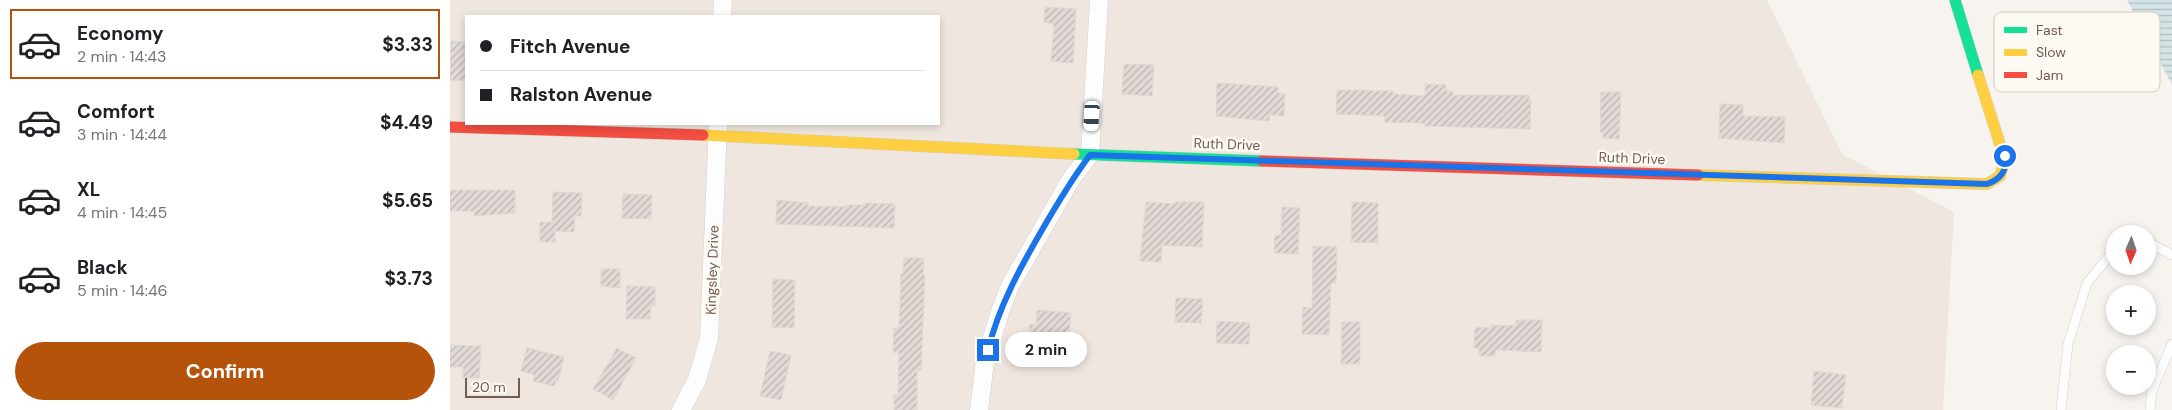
<!DOCTYPE html>
<meta charset="utf-8">
<style>
body{margin:0;font-family:"DM Sans",sans-serif;background:#f6f6f6;color:#202124;height:100vh;display:flex;flex-direction:column;font-size:19px;white-space:nowrap}
*{box-sizing:border-box;margin:0}
p{font-size:16px;color:#757577}
.icon{flex:none;width:28px;height:28px;fill:none;stroke:currentColor;stroke-width:2;stroke-linecap:round;stroke-linejoin:round}
.map{position:relative;flex:1;overflow:hidden}
.side{display:flex;flex-direction:column;background:#fff;width:450px}
.side>*{flex:none}
.hud{position:absolute;left:15px;top:15px;width:475px;height:110px;border-radius:0px;box-shadow:0 2px 8px #0003;display:grid;align-content:center;height:110px;padding:0 15px;background:#fff}
.needle{width:32px;rotate:182deg}
.buttons{position:absolute;left:1656px;top:225px;display:grid;gap:10px}
.buttons a{display:grid;place-items:center;width:50px;height:50px;border-radius:50%;background:#fff;box-shadow:0 2px 8px #0003;font-size:25px}
.scale{position:absolute;left:15px;bottom:12px;width:55px;box-sizing:border-box;padding-left:5px;border:2px solid #735d52;border-top:0;font-size:14px;line-height:18px;white-space:nowrap;color:#735d52;-webkit-text-stroke:4px #fdf9f3;paint-order:stroke}
.end{position:absolute;width:22px;height:22px;margin:-11px;border:6px solid #1a73e8;background:#fff;box-shadow:0 0 0 2px #fff}
.from{border-radius:50%}
.bubble{position:absolute;height:35px;border-radius:18px;background:#fff;box-shadow:0 2px 8px #0003;font-size:16px;font-weight:700;line-height:35px;text-align:center}
.car{position:absolute;width:15px;height:30px;margin:-15px -8px;border-radius:6px;box-shadow:0 0 4px 1px #0007;background:linear-gradient(#fff 24%,#345 0 40%,#fff 0 76%,#345 0 86%,#fff 0)}
.hud b{display:flex;align-items:center;gap:18px;height:48px;font-size:19px}
.hud b+b{border-top:1px solid #e0e0e0}
.hud i{width:12px;height:12px;background:#202124}
ul{padding:9px 0 0;list-style:none}
li{display:flex;align-items:center;gap:15px;height:70px;margin:0 10px 8px;padding:0 5px;border:2px solid transparent;border-radius:0px}
li div{flex:1}
li b{display:block;font-size:19px}
li em{font-style:normal;font-weight:700}
li.active{border-color:#b45309}
li>.icon{width:45px;height:45px;stroke-width:1.5}
.action{display:flex;gap:10px;margin-top:auto;padding:10px 15px}
.action a{flex:1;height:58px;border-radius:30px;background:#b45309;color:#fff;font-size:20px;font-weight:700;line-height:58px;text-align:center}
main{display:flex;flex:1;min-height:0}
.map>svg:first-child{display:block}
</style>
<main>
<section class="side">
<ul>
<li class="active"><svg class="icon" aria-label="car" viewBox="0 0 24 24"><path d="M5 17H2v-5l4-1 3-4h7l3 4 3 1v5h-3M9 17h6M6 11h13"/><circle cx="7" cy="17" r="2"/><circle cx="17" cy="17" r="2"/></svg><div><b>Economy</b><p>2 min · 14:43</p></div><em>$3.33</em></li>
<li><svg class="icon" aria-label="car" viewBox="0 0 24 24"><path d="M5 17H2v-5l4-1 3-4h7l3 4 3 1v5h-3M9 17h6M6 11h13"/><circle cx="7" cy="17" r="2"/><circle cx="17" cy="17" r="2"/></svg><div><b>Comfort</b><p>3 min · 14:44</p></div><em>$4.49</em></li>
<li><svg class="icon" aria-label="car" viewBox="0 0 24 24"><path d="M5 17H2v-5l4-1 3-4h7l3 4 3 1v5h-3M9 17h6M6 11h13"/><circle cx="7" cy="17" r="2"/><circle cx="17" cy="17" r="2"/></svg><div><b>XL</b><p>4 min · 14:45</p></div><em>$5.65</em></li>
<li><svg class="icon" aria-label="car" viewBox="0 0 24 24"><path d="M5 17H2v-5l4-1 3-4h7l3 4 3 1v5h-3M9 17h6M6 11h13"/><circle cx="7" cy="17" r="2"/><circle cx="17" cy="17" r="2"/></svg><div><b>Black</b><p>5 min · 14:46</p></div><em>$3.73</em></li>
</ul>
<div class="action"><a>Confirm</a></div>
</section>
<div class="map">
<svg width="1722" height="410" viewBox="0 0 1722 410">
<defs>
<pattern id="water-rules" width="6" height="5" patternUnits="userSpaceOnUse" patternTransform="scale(1.25)"><rect width="6" height="5" fill="#d3e5e6"/><path d="M0 2.5h6" fill="none" stroke="#b0bdbd"/></pattern>
<pattern id="building-hatch" width="6" height="6" patternUnits="userSpaceOnUse" patternTransform="scale(1.25)"><rect width="6" height="6" fill="#e1dad6"/><path d="M-1 1l2-2M0 6l6-6M5 7l2-2" fill="none" stroke="#bbb4b0"/></pattern>
</defs>
<rect width="100%" height="100%" fill="#f7f4f0"/>
<path fill="#efe7df" fill-rule="evenodd" d="M0,0H1317L1392,154L1504,212L1493,410H0ZM16,16H489V124H16Z"/>
<path fill="url(#water-rules)" d="M1677,0H1722V85Z"/>
<g fill="url(#building-hatch)" stroke="#dfd8d3">
<path d="M595,7L626,9L623,63L601,61L604,24L594,22Z"/>
<path d="M1,41L16,42V81L0,80Z"/>
<path d="M674,64L704,65L702,96L672,94Z"/>
<path d="M767,83L828,87V93L835,94L834,116L820,115L819,121L766,116Z"/>
<path d="M975,84L996,85V91H1003V95H1079V100H1081L1080,129L974,126V123L934,122L935,116L886,114L887,90L943,91V94L975,96Z"/>
<path d="M1151,92H1171L1169,139L1153,138V132H1150Z"/>
<path d="M1270,104L1293,105V116L1335,117L1334,143L1269,138Z"/>
<path d="M0,190H65V213L24,216V211H0Z"/>
<path d="M103,192L132,193L131,216H125L124,232L105,231V242H90V222H102Z"/>
<path d="M173,194L202,195L201,219L172,218Z"/>
<path d="M327,200L358,203V206L396,207V205H415V203L445,204L444,228L326,224Z"/>
<path d="M696,202L725,204V202H754L752,247L712,245L711,262L690,261Z"/>
<path d="M902,202L928,203V243L901,242Z"/>
<path d="M832,207L850,208L848,254L824,253L825,235H831Z"/>
<path d="M863,246L887,247L886,283H881L879,335L852,334L853,307L862,308Z"/>
<path d="M454,258H474L473,275H475L471,370H467V410H444V395H448L449,353L443,352L444,328H449L451,274H453Z"/>
<path d="M151,269H170V288L151,286Z"/>
<path d="M323,279L345,280L344,328L322,327Z"/>
<path d="M177,286L205,287V306H201L200,319H176Z"/>
<path d="M726,298L753,299L751,323L725,322Z"/>
<path d="M587,310L621,313L618,348L585,345V343L578,342L580,324L586,325Z"/>
<path d="M1066,320H1092L1091,352L1046,350L1045,356H1029V348H1024L1025,327L1041,328V325L1066,326Z"/>
<path d="M767,321L800,323L799,344L766,343Z"/>
<path d="M892,322H910V364H891Z"/>
<path d="M0,345L31,346L29,378H13V367H0Z"/>
<path d="M77,348L114,357L108,381L106,380L104,386L83,381L85,375L71,371Z"/>
<path d="M167,348L186,358L163,400L143,389Z"/>
<path d="M320,351L341,355L331,400L310,396Z"/>
<path d="M1364,371L1396,375L1392,408L1361,405Z"/>
</g>
<g fill="none" stroke-linecap="round" stroke-linejoin="round">
<defs>
<g id="lane">
<path d="M1698,242L1722,255"/>
<path d="M1611,410L1618,344L1637,283L1665,249"/>
<path d="M1700,410L1702,391L1722,344"/>
</g>
<g id="street">
<path d="M272,16L273,0"/>
<path d="M231,410L247,380L259,338L268,124"/>
<path d="M529,410L535,361L551,309L560,286L621,179L640,155L649,0"/>
</g>
<g id="fast">
<path d="M1505,0L1528,75"/>
<path d="M624,154L812,161"/>
</g>
<g id="slow">
<path d="M253,135L624,154"/>
<path d="M1248,175L1537,184L1550,176L1555,160L1528,75"/>
</g>
<g id="jam">
<path d="M0,127L253,135"/>
<path d="M812,161L1248,175"/>
</g>
</defs>
<use href="#lane" stroke="#d5d0cb" stroke-width="10"/>
<use href="#street" stroke="#d5d0cb" stroke-width="19"/>
<use href="#fast" stroke="#d6d0ca" stroke-width="12"/>
<use href="#slow" stroke="#d6d0ca" stroke-width="12"/>
<use href="#jam" stroke="#d6d0ca" stroke-width="12"/>
<use href="#lane" stroke="#fefdfd" stroke-width="9"/>
<use href="#street" stroke="#fefdfd" stroke-width="18"/>
<use href="#fast" stroke="#16e098" stroke-width="11"/>
<use href="#slow" stroke="#ffcf43" stroke-width="11"/>
<use href="#jam" stroke="#f24e42" stroke-width="11"/>
</g>
<g fill="none" stroke-linecap="round" stroke-linejoin="round">
<path stroke="#1a73e8" stroke-width="6" d="M538,350C549,306 570,268 592,230C607,204 622,179 640,155L1537,184C1551,179 1557,171 1555,156"/>
</g>
<g text-anchor="middle" dominant-baseline="central" stroke-width="5" stroke-linejoin="round" paint-order="stroke">
<g font-size="14" fill="#735d52" stroke="#fdf9f3">
<text transform="translate(777 144) rotate(2)">Ruth Drive</text>
<text transform="translate(1182 158) rotate(2)">Ruth Drive</text>
<text transform="translate(262 270) rotate(-88)">Kingsley Drive</text>
</g>
</g>
<rect x="1544" y="12" width="166" height="80" rx="8" fill="#fdf9f3" stroke="#d4cac3" stroke-width="1"/>
<rect x="1554" y="27" width="23" height="6" fill="#16e098"/>
<rect x="1554" y="49" width="23" height="7" fill="#ffcf43"/>
<rect x="1554" y="72" width="23" height="6" fill="#f24e42"/>
<g font-size="14" fill="#735d52">
<text x="1586" y="35">Fast</text>
<text x="1586" y="57">Slow</text>
<text x="1586" y="80">Jam</text>
</g>
</svg>
<div class="buttons">
<a><svg class="needle" viewBox="-14 -14 28 28"><path d="M0-13l5 13h-10z" fill="#e53935"/><path d="M0 13l5-13h-10z" fill="#757577"/></svg></a>
<a>+</a>
<a>−</a>
</div>
<div class="scale">20 m</div>
<i class="end from" style="left:1555px;top:156px"></i>
<i class="end" style="left:538px;top:350px"></i>
<div class="bubble" style="left:555px;top:332px;width:82px">2 min</div>
<i class="car" style="left:642px;top:116px;rotate:183deg"></i>
<div class="hud">
<b><i class="from"></i>Fitch Avenue</b>
<b><i></i>Ralston Avenue</b>
</div>
</div>
</main>
